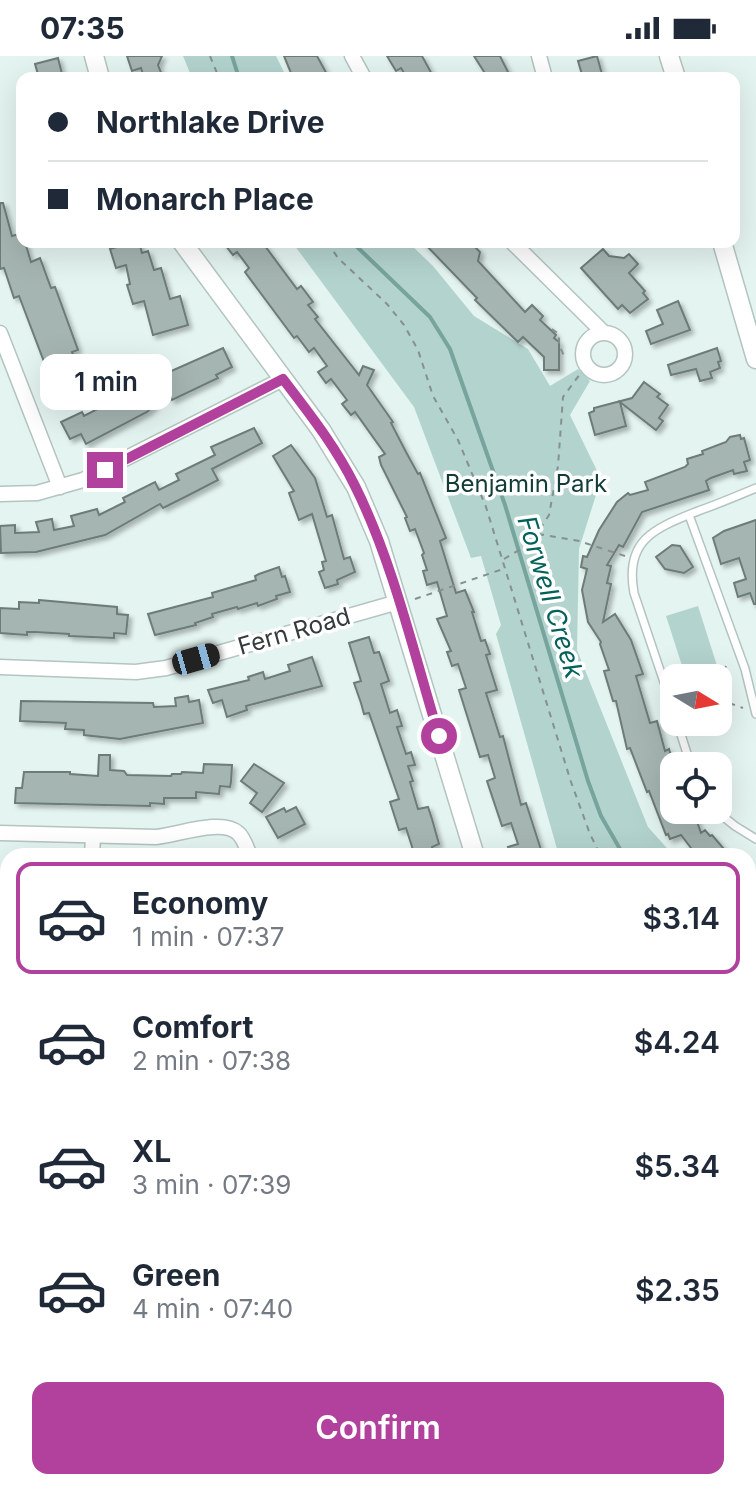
<!DOCTYPE html>
<meta charset="utf-8">
<style>
body{margin:0;font-family:Inter,sans-serif;background:#f6f6f7;color:#1f2937;height:100vh;display:flex;flex-direction:column;font-size:30px;white-space:nowrap}
*{box-sizing:border-box;margin:0}
p{font-size:26px;color:#747a83}
.icon{flex:none;width:44px;height:44px;fill:none;stroke:currentColor;stroke-width:2;stroke-linecap:round;stroke-linejoin:round}
.map{position:relative;flex:1;overflow:hidden}
.panel{position:absolute;left:0px;top:792px;width:756px;height:642px;display:flex;flex-direction:column;background:#fff;border-radius:24px 24px 0 0;box-shadow:0 8px 32px #0002}
.panel>*{flex:none}
.hud{position:absolute;left:16px;top:16px;width:724px;height:176px;border-radius:16px;box-shadow:0 8px 32px #0002;display:grid;align-content:center;height:176px;padding:0 32px;background:#fff}
.needle{width:52px;rotate:100deg}
.fabs{position:absolute;left:660px;top:608px;display:grid;gap:16px}
.fabs a{display:grid;place-items:center;width:72px;height:72px;border-radius:16px;background:#fff;box-shadow:0 8px 32px #0002;font-size:40px}
.end{position:absolute;width:36px;height:36px;margin:-18px;border:10px solid #b1419d;background:#fff;box-shadow:0 0 0 4px #fff}
.from{border-radius:50%}
.bubble{position:absolute;height:56px;border-radius:16px;background:#fff;box-shadow:0 8px 32px #0002;font-size:26px;font-weight:600;line-height:56px;text-align:center}
.car{position:absolute;width:24px;height:48px;margin:-24px -12px;border-radius:10px;box-shadow:0 0 6px 2px #0007;background:linear-gradient(#222 24%,#8ab4d8 0 40%,#222 0 76%,#8ab4d8 0 86%,#222 0)}
.hud b{display:flex;align-items:center;gap:28px;height:76px;font-size:30px}
.hud b+b{border-top:2px solid #e0e1e3}
.hud i{width:20px;height:20px;background:#1f2937}
ul{padding:14px 0 0;list-style:none}
li{display:flex;align-items:center;gap:24px;height:112px;margin:0 16px 12px;padding:0 16px;border:4px solid transparent;border-radius:16px}
li div{flex:1}
li b{display:block;font-size:30px}
li em{font-style:normal;font-weight:600}
li.selected{border-color:#b1419d}
li>.icon{width:72px;height:72px;stroke-width:1.5}
.cta{display:flex;gap:16px;margin-top:auto;padding:16px 32px}
.cta a{flex:1;height:92px;border-radius:16px;background:#b1419d;color:#fff;font-size:32px;font-weight:600;line-height:92px;text-align:center}
.status{display:flex;justify-content:space-between;align-items:center;height:56px;padding:0 40px;background:#fff;direction:ltr}
.status svg{height:22px;fill:currentColor}
.map>svg:first-child{display:block}
</style>
<div class="status"><b>07:35</b><svg viewBox="0 0 49 12"><path d="M0 12V9h3v3zM5 12V6h3v6zM10 12V3h3v9zM15 12V0h3v12zM26 1h20v11H26zM47 4h2v5h-2z"/></svg></div>
<div class="map">
<svg width="756" height="1433" viewBox="0 0 756 1433">
<defs>
<filter id="shadow"><feDropShadow dx="3.5" dy="3.5" stdDeviation="2" flood-color="#0004"/></filter>
</defs>
<rect width="100%" height="100%" fill="#e4f4f1"/>
<g fill="#b3d3ce">
<path d="M183,0H276L287,22H192Z"/>
<path d="M292,186H408L433,210L474,260L528,293L550,330L578,313L590,325L570,359L601,423L579,493L577,594L648,771L674,800H559L496,578L501,569L481,500L471,502L414,351Z"/>
<path d="M698,550L719,616L702,622H686L666,560Z"/>
<path d="M748,851L756,856V995L748,996Z"/>
</g>
<g fill="none" stroke-linecap="round" stroke-linejoin="round">
<g stroke="#78a49e" stroke-width="4">
<path d="M232,0L239,22"/>
<path d="M352,186L430,261L450,293L505,449L588,725L601,760L624,800"/>
<path d="M748,887L756,893"/>
</g>
</g>
<g fill="#a5b5b2" stroke="#6d7c79" stroke-width="2" filter="url(#shadow)">
<path d="M127,0H162L158,9L162,19L144,22L141,12L132,15Z"/>
<path d="M284,0H317L329,22H293Z"/>
<path d="M387,0H422L434,22H407L401,12L396,15Z"/>
<path d="M474,0H500L511,22H488Z"/>
<path d="M597,0L603,22H583L578,5Z"/>
<path d="M58,2L63,22H39L35,8Z"/>
<path d="M0,147H3L12,180L22,177V186H25L31,206L40,202L51,232L55,231L78,294L72,296L81,317L69,322L73,329L59,336L43,303L19,240L14,242L4,212L0,213Z"/>
<path d="M133,186H139L142,197L148,195L154,214L161,212L170,243L180,240L188,269L153,279L144,245L133,248L127,229L130,228L126,209L116,212L110,193Z"/>
<path d="M223,186H262L297,233L301,230L313,246L308,249L318,261L315,263L359,319L363,310L374,314L367,329L393,366L391,367L406,396L418,418L420,417L446,482L440,485L456,537L465,534L474,556H472L481,585L485,584L490,598L486,599L497,634L486,637L500,681L503,680L521,749L526,747L543,800H511L508,791L518,788L511,767L502,770L487,725L495,722L488,699L480,701L459,634L466,632L458,608L452,610L447,596L451,595L437,563L447,560L437,526L427,529L423,515L427,514L422,499L424,497L415,473L410,475L405,462L407,461L381,409L379,401L385,398L355,356L351,359L342,348L347,344L331,323L326,327L318,316L327,310L314,292L309,296L297,280L294,282L245,216L249,212L237,196L233,199Z"/>
<path d="M423,186H470L480,196L478,205L525,256L532,249L543,260L540,264L556,279L554,282L559,286V314H544V301L523,281L518,286L475,244L477,242Z"/>
<path d="M603,193L609,200L624,202L629,198L638,208L629,217L645,235L643,237L648,243L630,257L622,249L618,253L581,212Z"/>
<path d="M678,245L690,274L651,288L646,275L663,268L657,254Z"/>
<path d="M223,292L232,311L216,319L218,322L172,344L169,337L156,344L154,350L147,356L86,388L81,378L70,383L61,366L82,356L84,360L119,342L120,345L144,334L162,324L160,320Z"/>
<path d="M717,292L721,305L718,306L720,312L710,316L712,322L700,325L696,313L671,319L668,309Z"/>
<path d="M644,326L660,338L657,341L668,349L659,362L663,365L656,374L620,346L626,370L595,379L589,357L594,355V352L632,342Z"/>
<path d="M254,372L262,387L212,413L218,424L187,440L163,452L160,448L105,479L36,496L1,497L0,470L15,469V477L39,476L36,466L52,463L54,474L74,470L71,460L97,453L99,459L125,446L123,442L155,426L159,434L179,424L176,418L215,399L211,391Z"/>
<path d="M740,379L741,383L744,382L750,404L744,406L747,415L734,418L733,414L711,422L706,425L709,434L642,456L623,491L619,489L607,509L611,510L607,527L611,528L603,566L615,558L631,584L643,618L636,620L650,667L657,665L665,695L669,693L674,710H668L674,728V754H684L685,757L693,754L701,777L705,774L710,780L712,779L730,800H681L691,792L681,779L670,783L668,778L666,779L649,735L647,736L630,692L627,693L616,645H613L604,615L609,614L600,588L601,586L588,566L582,534L587,513L581,511L583,500L587,501L599,474L617,446L628,437L630,439L648,434L645,426L685,411L688,408L687,403L703,398L702,395L726,386L730,381Z"/>
<path d="M291,389L315,422L327,461L332,459L344,503L350,501L355,516L337,524L338,528L325,532L319,516L324,514L322,506L326,505L312,458L299,464L289,437L294,435L273,400Z"/>
<path d="M756,464V548H754L750,537L738,541L734,527L746,523L739,502L721,508L713,482L724,475Z"/>
<path d="M672,489L680,490L693,511L684,517L665,513L656,501Z"/>
<path d="M279,511L282,521L285,520L290,536L276,540L277,543L258,550L257,547L238,553L237,551L212,558L213,561L195,567L196,569L155,579L148,558L213,541L212,537L256,524L255,520L259,518Z"/>
<path d="M39,544L117,551V558L128,559L126,578L114,577V582L69,580V578L35,576H27V579L0,577V552L19,553V546L39,547Z"/>
<path d="M369,581L374,597L379,596L389,625L381,628L390,657L397,654L402,670L397,671L406,698L411,696L415,709L408,710L413,725L410,726L418,753L428,751L432,763L439,788L432,791L435,800H415L406,772L399,774L390,746L399,743L369,657L364,658L361,647L354,627L361,625L349,587Z"/>
<path d="M312,601L322,630L246,650L247,654L227,661L222,644L213,647L208,634L249,624L248,621L263,616L265,623L290,615L288,609Z"/>
<path d="M188,640L189,646L199,644L203,667L120,683L84,679V674L65,673L66,667L20,665L21,645L153,647L154,651L176,650L175,642Z"/>
<path d="M99,699H110V714L124,715L127,719L171,720L172,718H181L182,716L203,717L204,708L232,709L231,726L230,731L220,730L219,738L196,736V742H164V748L150,747V750L15,747L16,732H22L24,716H70V718L98,720Z"/>
<path d="M254,708L284,727L262,756L250,747L257,737L241,725Z"/>
<path d="M296,751L305,768L278,782L266,761L284,752L286,756Z"/>
</g>
<g fill="none" stroke-linecap="round" stroke-linejoin="round">
<defs>
<g id="service">
<path d="M689,459L745,613L756,658"/>
<path d="M674,656L634,537C624,483 656,472 698,455C718,448 737,440 756,432"/>
<path d="M677,666L691,710"/>
<path d="M715,754L735,770L756,783"/>
<path d="M153,1426V1433"/>
<path d="M270,1426L271,1433"/>
<path d="M380,1426L382,1433"/>
<path d="M414,1426L416,1433"/>
</g>
<g id="minor">
<path d="M352,0L364,22"/>
<path d="M539,0L545,22"/>
<path d="M512,186L603,276"/>
<path d="M0,277L60,431"/>
<circle cx="604" cy="298" r="21"/>
<path d="M0,438L37,437L83,424L283,323"/>
<path d="M0,611L136,616L166,612L398,546"/>
<path d="M0,777L156,781C178,779 222,762 238,777C244,782 247,793 250,800"/>
<path d="M92,800L93,780"/>
<path d="M0,1128L8,1129"/>
<path d="M748,1189L756,1220"/>
<path d="M748,1254L756,1250"/>
</g>
<g id="tertiary">
<path d="M94,0L100,22"/>
<path d="M669,0L676,22"/>
<path d="M182,186L321,374L356,431L379,485L475,800"/>
<path d="M722,186L756,303"/>
<path d="M0,1329H8"/>
<path d="M537,1426L539,1433"/>
</g>
<path id="secondary" d="M739,1433L756,1428"/>
</defs>
<use href="#service" stroke="#b4c4c1" stroke-width="10"/>
<use href="#minor" stroke="#b4c4c1" stroke-width="17"/>
<use href="#tertiary" stroke="#b4c4c1" stroke-width="21"/>
<use href="#secondary" stroke="#b4c4c1" stroke-width="23"/>
<g stroke="#86918f" stroke-width="2" stroke-dasharray="6 6" stroke-linecap="butt">
<path d="M210,0L219,22"/>
<path d="M327,186L338,202L387,248L404,269L418,294L433,340L458,384L486,451L571,726L590,778L601,800"/>
<path d="M552,273L559,278V289L565,302"/>
<path d="M538,478L579,485L625,500"/>
<path d="M504,503L531,487L549,459L558,410L563,341L586,310"/>
<path d="M415,543L503,513"/>
<path d="M718,626L726,610"/>
<path d="M718,643L743,652"/>
<path d="M748,903L756,907"/>
<path d="M756,1275V1279"/>
</g>
<use href="#service" stroke="#fff" stroke-width="7"/>
<use href="#minor" stroke="#fff" stroke-width="14"/>
<use href="#tertiary" stroke="#fff" stroke-width="18"/>
<use href="#secondary" stroke="#c7faf5" stroke-width="20"/>
</g>
<g fill="none" stroke-linecap="round" stroke-linejoin="round">
<path stroke="#b1419d" stroke-width="10" d="M105,414L283,323C309,357 336,391 355,430C393,506 414,598 439,680"/>
</g>
<g text-anchor="middle" dominant-baseline="central" stroke-width="7" stroke-linejoin="round" paint-order="stroke">
<g font-size="24" fill="#123c37" stroke="#fff">
<text x="526" y="427">Benjamin Park</text>
</g>
<g font-size="24" fill="#353b3a" stroke="#fff">
<text transform="translate(294 575) rotate(-16)">Fern Road</text>
</g>
<g font-size="26" font-style="italic" fill="#02625a" stroke="#fff">
<text transform="translate(551 541) rotate(73)">Forwell Creek</text>
</g>
</g>
</svg>
<div class="fabs">
<a><svg class="needle" viewBox="-14 -14 28 28"><path d="M0-13l5 13h-10z" fill="#e53935"/><path d="M0 13l5-13h-10z" fill="#747a83"/></svg></a>
<a><svg class="icon" aria-label="locate" viewBox="0 0 24 24"><circle cx="12" cy="12" r="6"/><path d="M12 2v4M12 18v4M2 12h4M18 12h4"/></svg></a>
</div>
<i class="end from" style="left:439px;top:680px"></i>
<i class="end" style="left:105px;top:414px"></i>
<div class="bubble" style="left:40px;top:298px;width:132px">1 min</div>
<i class="car" style="left:196px;top:603px;rotate:74deg"></i>
<div class="hud">
<b><i class="from"></i>Northlake Drive</b>
<b><i></i>Monarch Place</b>
</div>
<section class="panel">
<ul>
<li class="selected"><svg class="icon" aria-label="car" viewBox="0 0 24 24"><path d="M5 17H2v-5l4-1 3-4h7l3 4 3 1v5h-3M9 17h6M6 11h13"/><circle cx="7" cy="17" r="2"/><circle cx="17" cy="17" r="2"/></svg><div><b>Economy</b><p>1 min · 07:37</p></div><em>$3.14</em></li>
<li><svg class="icon" aria-label="car" viewBox="0 0 24 24"><path d="M5 17H2v-5l4-1 3-4h7l3 4 3 1v5h-3M9 17h6M6 11h13"/><circle cx="7" cy="17" r="2"/><circle cx="17" cy="17" r="2"/></svg><div><b>Comfort</b><p>2 min · 07:38</p></div><em>$4.24</em></li>
<li><svg class="icon" aria-label="car" viewBox="0 0 24 24"><path d="M5 17H2v-5l4-1 3-4h7l3 4 3 1v5h-3M9 17h6M6 11h13"/><circle cx="7" cy="17" r="2"/><circle cx="17" cy="17" r="2"/></svg><div><b>XL</b><p>3 min · 07:39</p></div><em>$5.34</em></li>
<li><svg class="icon" aria-label="car" viewBox="0 0 24 24"><path d="M5 17H2v-5l4-1 3-4h7l3 4 3 1v5h-3M9 17h6M6 11h13"/><circle cx="7" cy="17" r="2"/><circle cx="17" cy="17" r="2"/></svg><div><b>Green</b><p>4 min · 07:40</p></div><em>$2.35</em></li>
</ul>
<div class="cta"><a>Confirm</a></div>
</section>
</div>
